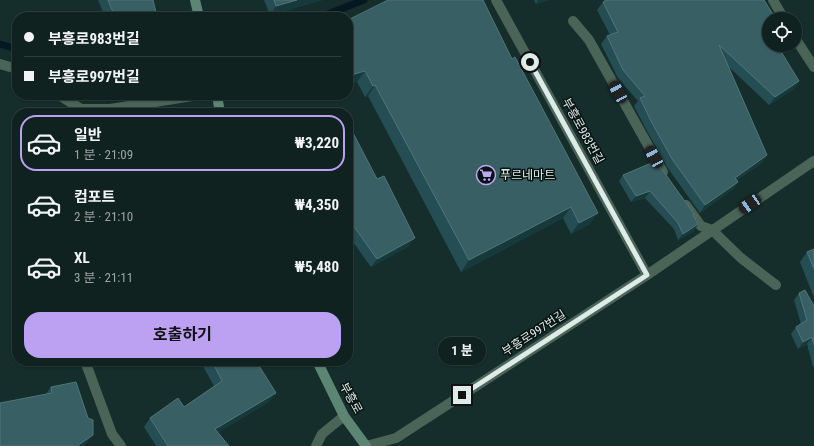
<!DOCTYPE html>
<html lang="ko">
<meta charset="utf-8">
<style>
body{margin:0;font-family:"Roboto Condensed","Noto Sans KR",sans-serif;background:#192a29;color:#f1f3f6;height:100vh;display:flex;flex-direction:column;font-size:15px;white-space:nowrap}
*{box-sizing:border-box;margin:0}
p{font-size:13px;color:#9ca4a5}
.icon{flex:none;width:22px;height:22px;fill:none;stroke:currentColor;stroke-width:2;stroke-linecap:round;stroke-linejoin:round}
.map{position:relative;flex:1;overflow:hidden}
.sheet{position:absolute;left:12px;top:108px;width:341px;height:258px;display:flex;flex-direction:column;background:#102220;border-radius:16px;box-shadow:0 1px 3px #0004,0 0 0 1px #303f3e}
.sheet>*{flex:none}
.top-card{position:absolute;left:12px;top:12px;width:341px;height:88px;border-radius:16px;box-shadow:0 1px 3px #0004,0 0 0 1px #303f3e;display:grid;align-content:center;height:88px;padding:0 12px;background:#102220}
.controls{position:absolute;left:762px;top:12px;display:grid;gap:8px}
.controls a{display:grid;place-items:center;width:40px;height:40px;border-radius:50%;background:#102220;box-shadow:0 1px 3px #0004,0 0 0 1px #303f3e;font-size:20px}
.end{position:absolute;width:18px;height:18px;margin:-9px;border:5px solid #ddebe9;background:#111;box-shadow:0 0 0 2px #111}
.from{border-radius:50%}
.bubble{position:absolute;height:28px;border-radius:14px;background:#102220;box-shadow:0 1px 3px #0004,0 0 0 1px #303f3e;font-size:13px;font-weight:700;line-height:28px;text-align:center}
.car{position:absolute;width:12px;height:24px;margin:-12px -6px;border-radius:5px;box-shadow:0 0 3px 1px #0007;background:linear-gradient(#222 24%,#8ab4d8 0 40%,#222 0 76%,#8ab4d8 0 86%,#222 0)}
.top-card b{display:flex;align-items:center;gap:14px;height:38px;font-size:15px}
.top-card b+b{border-top:1px solid #303f3e}
.top-card i{width:10px;height:10px;background:#f1f3f6}
ul{padding:7px 0 0;list-style:none}
li{display:flex;align-items:center;gap:12px;height:56px;margin:0 8px 6px;padding:0 4px;border:2px solid transparent;border-radius:16px}
li div{flex:1}
li b{display:block;font-size:15px}
li em{font-style:normal;font-weight:700}
li.active{border-color:#bca0f2}
li>.icon{width:36px;height:36px;stroke-width:1.5}
.button{display:flex;gap:8px;margin-top:auto;padding:8px 12px}
.button a{flex:1;height:46px;border-radius:16px;background:#bca0f2;color:#111;font-size:16px;font-weight:700;line-height:46px;text-align:center}
.map>svg:first-child{display:block}
</style>
<div class="map">
<svg width="814" height="446" viewBox="0 0 814 446">
<rect width="100%" height="100%" fill="#152e2b"/>
<g fill="none" stroke-linecap="round" stroke-linejoin="round">
<g stroke="#041821" stroke-width="7">
<path d="M320,17L364,0"/>
<path d="M0,44L17,49"/>
</g>
<g stroke="#4a6458" stroke-width="10">
<path d="M496,0L647,275"/>
<path d="M773,0L784,19"/>
<path d="M573,21L589,40L663,172"/>
<path d="M795,38L814,67"/>
<path d="M0,64L17,69"/>
<path d="M59,95L81,109H110L199,95"/>
<path d="M686,205L701,226L712,230L741,258L776,285"/>
<path d="M85,361L112,434L121,446"/>
<path d="M316,446L322,434L344,416"/>
<path d="M366,446L396,438L647,275L814,161"/>
</g>
<g stroke="#5c8673" stroke-width="10">
<path d="M195,0L199,17"/>
<path d="M217,95L220,113"/>
<path d="M317,361L344,416L366,446"/>
</g>
</g>
<g fill="#244e53">
<path d="M98,0H153L157,17H105Z"/>
<path d="M264,0H322L270,15Z"/>
<path d="M388,0L590,224L571,234L563,218L461,272L368,96L365,97L357,82Z"/>
<path d="M534,0H549L536,4Z"/>
<path d="M603,2L769,45L799,81L794,89L769,105L729,67L767,155L762,163L737,180L738,182L732,190L700,213L667,167L646,129L634,106L638,101L618,78L601,44L607,36L610,35L597,10Z"/>
<path d="M348,128L377,179L409,246L371,267L348,235Z"/>
<path d="M623,175L693,216L698,224L694,231L678,240L674,229L645,198L631,202L619,181Z"/>
<path d="M814,249V298L800,262L807,252Z"/>
<path d="M799,293L814,306V367H813L807,344L798,349L791,334L796,327L801,324L794,300Z"/>
<path d="M200,361H248L269,402L218,432L229,446H156L144,427L150,418L184,407L214,386Z"/>
<path d="M51,387L87,443L46,394Z"/>
</g>
<g fill="#163a3c">
<path d="M297,0H322L270,15L276,6Z"/>
<path d="M538,0H549L536,4Z"/>
<path d="M365,71L357,82L348,85V76Z"/>
<path d="M799,81L794,89L769,105L775,97Z"/>
<path d="M375,85L368,96L365,97L373,86Z"/>
<path d="M303,95H311L301,98Z"/>
<path d="M767,155L762,163L729,185L735,178Z"/>
<path d="M738,182L732,190L700,213L705,205Z"/>
<path d="M650,191L645,198L631,202L636,196Z"/>
<path d="M571,207L563,218L461,272L469,260Z"/>
<path d="M598,213L590,224L571,234L579,223Z"/>
<path d="M698,224L694,231L678,240L683,234Z"/>
<path d="M415,238L409,246L371,267L377,259Z"/>
<path d="M812,337L807,344L798,349L803,342Z"/>
<path d="M276,393L269,402L209,438L215,429Z"/>
<path d="M93,435L87,443L83,446H77Z"/>
</g>
<g fill="#385f63" stroke="#527578">
<path d="M108,0H153L157,17H115Z"/>
<path d="M274,0H297L276,6Z"/>
<path d="M388,0H483L512,59L515,57L598,213L579,223L571,207L469,260L375,85L373,86L365,71L348,76V20Z"/>
<path d="M606,0H764L776,19H769V45H777L799,81L775,97L719,45L767,155L735,178L738,182L705,205L672,159L651,121L640,98L645,96L623,70L607,36L618,32L603,2Z"/>
<path d="M350,127L377,179L384,176L415,238L377,259L348,218V128Z"/>
<path d="M656,161L694,214L693,215L698,224L683,234L678,223L650,191L636,196L623,175Z"/>
<path d="M814,249V269L807,252Z"/>
<path d="M805,290L814,306V345L812,337L803,342L796,327L807,320L799,293Z"/>
<path d="M212,361H248L249,363L251,361H256L276,393L215,429L229,446H168L150,418L178,398L184,407L222,381Z"/>
<path d="M76,382L88,418L93,420V435L77,446H0V403L52,393L51,387Z"/>
</g>
<g fill="none" stroke-linecap="round" stroke-linejoin="round">
<path stroke="#ddebe9" stroke-width="5" d="M462,395L647,275L530,62"/>
</g>
<defs>
<symbol id="supermarket-ring" viewBox="-11 -11 22 22"><circle r="9.5" fill="#091412" stroke="#bea9f5" stroke-width="1.5"/><path d="M-6-5.5h2.5l.6 2H6L4.5 2H-2.5L-4.4-4H-6ZM-1.5 3.2a1.3 1.3 0 1 0 .1 0ZM3 3.2a1.3 1.3 0 1 0 .1 0Z" fill="#bea9f5"/></symbol>
</defs>
<g fill-rule="evenodd">
<use href="#supermarket-ring" x="475" y="164" width="22" height="22"/>
</g>
<g text-anchor="middle" dominant-baseline="central" stroke-width="3" stroke-linejoin="round" paint-order="stroke">
<g font-size="12" fill="#ddebe9" stroke="#091412">
<text transform="translate(583 131) rotate(61)">부흥로983번길</text>
<text transform="translate(534 333) rotate(-33)">부흥로997번길</text>
<text transform="translate(351 398) rotate(61)">부흥로</text>
</g>
<g font-size="12" fill="#ddebe9" stroke="#091412" text-anchor="start">
<text x="500" y="175">푸르네마트</text>
</g>
</g>
</svg>
<div class="controls">
<a><svg class="icon" aria-label="locate" viewBox="0 0 24 24"><circle cx="12" cy="12" r="6"/><path d="M12 2v4M12 18v4M2 12h4M18 12h4"/></svg></a>
</div>
<i class="end from" style="left:530px;top:62px"></i>
<i class="end" style="left:462px;top:395px"></i>
<div class="bubble" style="left:438px;top:337px;width:48px">1 분</div>
<i class="car" style="left:618px;top:92px;rotate:331deg"></i>
<i class="car" style="left:654px;top:157px;rotate:331deg"></i>
<i class="car" style="left:750px;top:204px;rotate:236deg"></i>
<div class="top-card">
<b><i class="from"></i>부흥로983번길</b>
<b><i></i>부흥로997번길</b>
</div>
<section class="sheet">
<ul>
<li class="active"><svg class="icon" aria-label="car" viewBox="0 0 24 24"><path d="M5 17H2v-5l4-1 3-4h7l3 4 3 1v5h-3M9 17h6M6 11h13"/><circle cx="7" cy="17" r="2"/><circle cx="17" cy="17" r="2"/></svg><div><b>일반</b><p>1 분 · 21:09</p></div><em>₩3,220</em></li>
<li><svg class="icon" aria-label="car" viewBox="0 0 24 24"><path d="M5 17H2v-5l4-1 3-4h7l3 4 3 1v5h-3M9 17h6M6 11h13"/><circle cx="7" cy="17" r="2"/><circle cx="17" cy="17" r="2"/></svg><div><b>컴포트</b><p>2 분 · 21:10</p></div><em>₩4,350</em></li>
<li><svg class="icon" aria-label="car" viewBox="0 0 24 24"><path d="M5 17H2v-5l4-1 3-4h7l3 4 3 1v5h-3M9 17h6M6 11h13"/><circle cx="7" cy="17" r="2"/><circle cx="17" cy="17" r="2"/></svg><div><b>XL</b><p>3 분 · 21:11</p></div><em>₩5,480</em></li>
</ul>
<div class="button"><a>호출하기</a></div>
</section>
</div>
